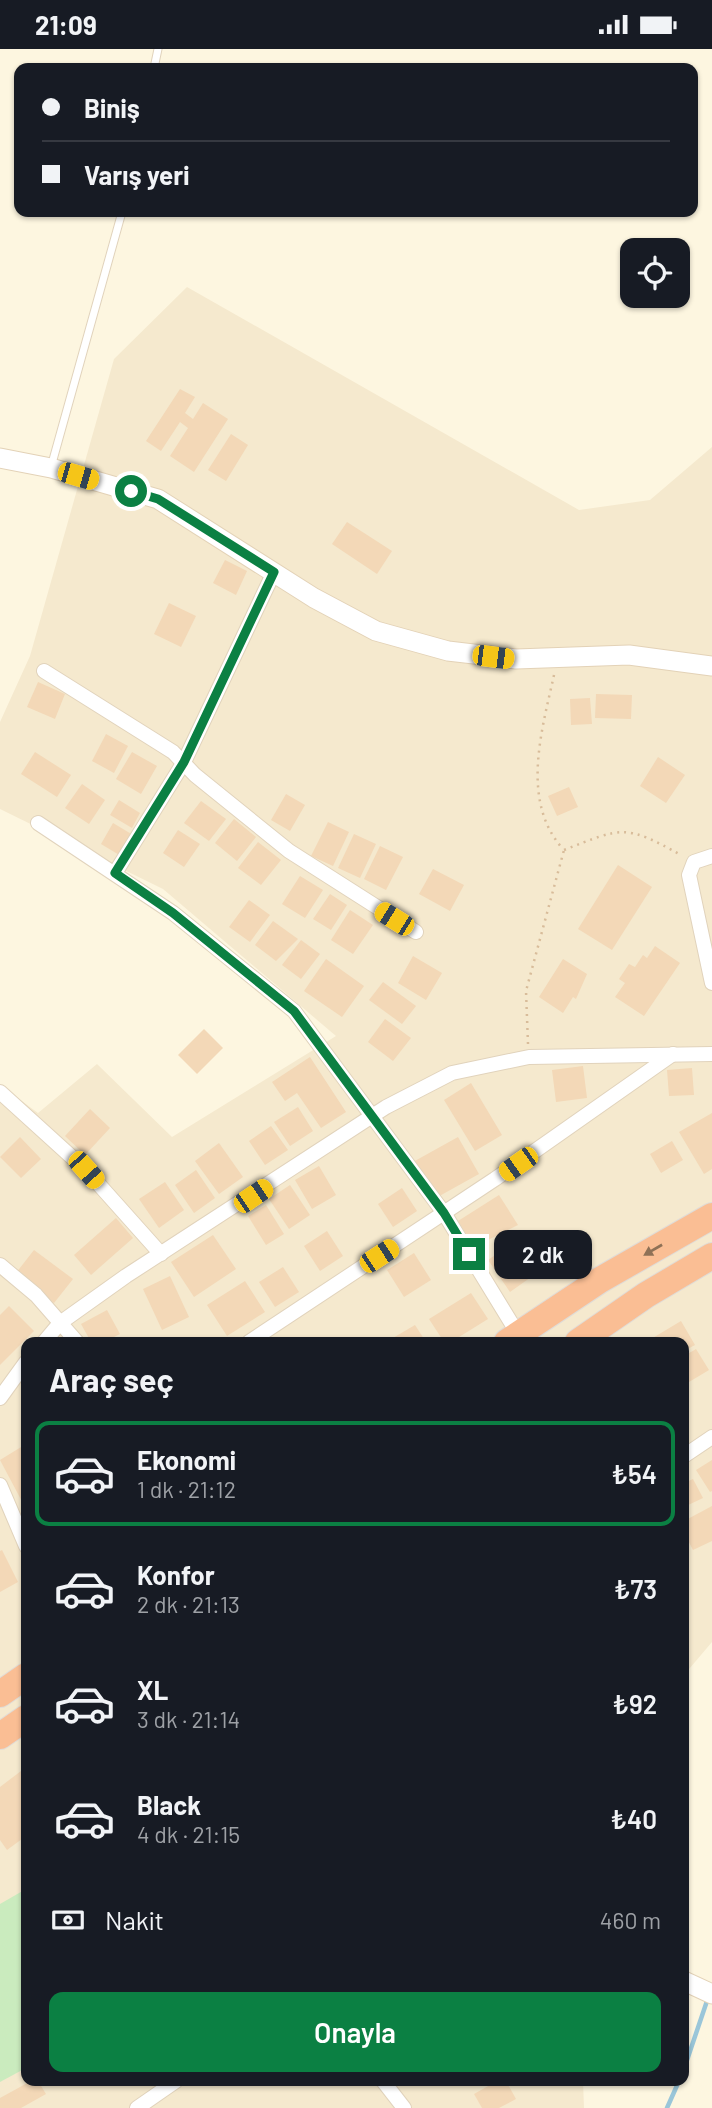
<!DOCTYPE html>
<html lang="tr">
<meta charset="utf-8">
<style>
body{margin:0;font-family:Barlow,sans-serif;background:#242831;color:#f1f3f6;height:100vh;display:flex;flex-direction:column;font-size:26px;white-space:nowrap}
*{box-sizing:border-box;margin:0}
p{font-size:23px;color:#9ea1a6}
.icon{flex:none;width:38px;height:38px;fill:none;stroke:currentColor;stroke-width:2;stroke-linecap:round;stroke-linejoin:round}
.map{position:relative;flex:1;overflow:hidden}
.sheet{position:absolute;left:21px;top:1288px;width:668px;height:749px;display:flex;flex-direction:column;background:#171b24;border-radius:14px;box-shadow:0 2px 5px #0004}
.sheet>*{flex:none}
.banner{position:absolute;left:14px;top:14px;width:684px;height:154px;border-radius:14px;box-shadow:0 2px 5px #0004;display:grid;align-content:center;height:154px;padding:0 28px;background:#171b24}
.buttons{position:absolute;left:620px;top:189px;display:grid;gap:14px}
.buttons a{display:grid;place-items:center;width:70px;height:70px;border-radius:14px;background:#171b24;box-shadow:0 2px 5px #0004;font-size:35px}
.end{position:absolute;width:32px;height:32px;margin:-16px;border:9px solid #0b8043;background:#fff;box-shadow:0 0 0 4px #fff}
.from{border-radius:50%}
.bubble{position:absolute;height:49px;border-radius:14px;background:#171b24;box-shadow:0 2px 5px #0004;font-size:23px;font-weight:600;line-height:49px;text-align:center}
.car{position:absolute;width:21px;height:42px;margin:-21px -10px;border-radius:9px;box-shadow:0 0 5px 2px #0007;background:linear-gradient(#f5c518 24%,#345 0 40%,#f5c518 0 76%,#345 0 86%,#f5c518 0)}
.banner b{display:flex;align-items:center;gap:24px;height:66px;font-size:26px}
.banner b+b{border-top:2px solid #363941}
.banner i{width:18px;height:18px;background:#f1f3f6}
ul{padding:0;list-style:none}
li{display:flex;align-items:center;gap:21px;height:105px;margin:0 14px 10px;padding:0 14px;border:4px solid transparent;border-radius:14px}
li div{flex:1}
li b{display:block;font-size:26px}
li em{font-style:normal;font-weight:600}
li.on{border-color:#0b8043}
li>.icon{width:63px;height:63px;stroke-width:1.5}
h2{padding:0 28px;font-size:32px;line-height:84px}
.pay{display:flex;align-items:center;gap:18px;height:77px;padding:0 28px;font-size:26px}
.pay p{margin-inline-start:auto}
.action{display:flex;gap:14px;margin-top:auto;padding:14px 28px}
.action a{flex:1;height:80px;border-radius:14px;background:#0b8043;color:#fff;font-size:28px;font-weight:600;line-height:80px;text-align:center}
.status{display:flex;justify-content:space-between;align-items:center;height:49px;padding:0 35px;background:#171b24;direction:ltr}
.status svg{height:19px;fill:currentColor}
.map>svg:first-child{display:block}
</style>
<div class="status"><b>21:09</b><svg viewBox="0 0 49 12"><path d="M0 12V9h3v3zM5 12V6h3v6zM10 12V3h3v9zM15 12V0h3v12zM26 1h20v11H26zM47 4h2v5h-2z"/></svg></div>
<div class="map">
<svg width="712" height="2059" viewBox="0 0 712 2059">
<rect width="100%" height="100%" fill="#fdf6e0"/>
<path fill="#f5e9ce" d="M187,238L579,461L650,451L712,398V1593L684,1626V1293H26V2032H583L584,2059H0V1036L38,1064L97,1015L172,1088L336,987L163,840L0,760V673L30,607L114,310Z"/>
<path fill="#caebbe" d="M26,1840V2019L0,2033V1855Z"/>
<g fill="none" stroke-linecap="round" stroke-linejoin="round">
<g stroke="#9ac6d9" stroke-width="4.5">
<path d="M684,2020L708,1949"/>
<path d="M667,2059L679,2032"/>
</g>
</g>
<g fill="#f3d8b7">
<path d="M180,340L195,348L185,364L193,370L203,354L228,370L194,423L170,407L188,379L180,373L161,402L146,392Z"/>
<path d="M231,385L248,396L226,432L208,421Z"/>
<path d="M347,473L392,502L377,525L332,495Z"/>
<path d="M225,511L247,522L236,546L213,534Z"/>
<path d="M169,554L196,567L181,598L154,585Z"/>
<path d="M38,633L65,645L55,670L27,658Z"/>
<path d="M596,645L632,646L631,670L595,669Z"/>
<path d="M590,649L592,675L571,676L570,650Z"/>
<path d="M106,685L128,697L114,724L92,712Z"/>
<path d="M35,703L71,726L57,748L21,725Z"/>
<path d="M132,703L157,717L141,745L116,730Z"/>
<path d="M658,708L685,726L666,754L640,737Z"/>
<path d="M82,735L105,751L89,775L65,759Z"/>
<path d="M569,738L578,758L557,767L548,747Z"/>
<path d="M286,745L305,756L290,782L271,771Z"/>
<path d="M119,751L140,764L132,779L110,766Z"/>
<path d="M201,752L226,770L209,792L184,774Z"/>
<path d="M234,770L256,788L237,812L215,794Z"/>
<path d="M328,773L349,783L333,817L311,807Z"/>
<path d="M113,774L133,786L121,807L101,795Z"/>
<path d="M178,781L200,795L184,818L163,804Z"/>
<path d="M354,785L376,795L360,829L338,819Z"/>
<path d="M258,793L281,811L261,836L238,819Z"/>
<path d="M380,797L403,808L386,841L364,830Z"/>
<path d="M618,816L652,838L612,901L578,880Z"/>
<path d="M433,820L464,836L450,862L419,845Z"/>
<path d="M300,827L323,841L305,869L282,855Z"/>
<path d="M330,845L347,856L331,881L313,870Z"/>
<path d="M249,851L270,866L250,893L229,878Z"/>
<path d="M350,861L373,876L353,905L331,891Z"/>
<path d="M273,872L298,890L276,912L255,896Z"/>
<path d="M301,891L320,905L301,930L282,916Z"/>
<path d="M655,897L680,914L644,967L615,948L625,934L619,930L629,915L635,918L643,906L647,909Z"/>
<path d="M413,907L442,924L426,951L398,934Z"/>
<path d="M326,910L364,937L342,968L304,942Z"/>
<path d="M563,910L587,925L576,950L573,948L563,964L539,948Z"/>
<path d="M383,933L416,957L402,975L369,951Z"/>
<path d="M385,970L411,989L393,1012L368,993Z"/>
<path d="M204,980L223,999L197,1025L178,1006Z"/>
<path d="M310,1008L346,1063L321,1079L297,1044L285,1052L272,1033Z"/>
<path d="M583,1017L587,1049L556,1053L552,1021Z"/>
<path d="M692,1019L694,1046L669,1047L667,1021Z"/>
<path d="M471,1034L502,1086L475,1102L444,1051Z"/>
<path d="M298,1058L313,1082L290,1097L274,1073Z"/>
<path d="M90,1060L110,1079L85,1106L65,1087Z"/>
<path d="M712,1064V1120L704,1125L679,1083Z"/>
<path d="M271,1077L288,1101L265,1116L249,1092Z"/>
<path d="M20,1088L41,1110L21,1129L0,1108Z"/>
<path d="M458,1088L479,1125L434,1150L413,1113Z"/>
<path d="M672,1092L683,1111L661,1124L650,1105Z"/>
<path d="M219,1094L243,1128L219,1145L195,1112Z"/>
<path d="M319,1117L336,1146L312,1160L295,1131Z"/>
<path d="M196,1121L215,1149L194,1164L175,1136Z"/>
<path d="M165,1133L184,1161L159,1179L139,1150Z"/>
<path d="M290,1136L310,1166L289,1180L269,1150Z"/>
<path d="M402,1139L417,1162L393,1178L378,1155Z"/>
<path d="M499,1146L518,1176L474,1198L458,1172Z"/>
<path d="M266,1156L284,1185L266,1196L248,1167Z"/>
<path d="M116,1169L133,1189L91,1226L74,1206Z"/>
<path d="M327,1182L343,1207L320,1222L304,1197Z"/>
<path d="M213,1186L236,1220L194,1248L171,1213Z"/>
<path d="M512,1194L534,1226L510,1243L488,1211Z"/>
<path d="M34,1201L73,1230L54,1254L16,1224Z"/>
<path d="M414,1204L431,1231L404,1248L387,1221Z"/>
<path d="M283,1218L299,1243L275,1258L259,1233Z"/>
<path d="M170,1227L189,1268L162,1281L143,1240Z"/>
<path d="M245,1232L265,1263L227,1287L207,1256Z"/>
<path d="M471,1244L488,1270L451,1293H444L429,1270Z"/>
<path d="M9,1257L34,1282L0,1316V1266Z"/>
<path d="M107,1261L120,1285L104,1293H91L81,1275Z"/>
<path d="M681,1272L695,1296L684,1302V1293H653L651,1290Z"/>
<path d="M415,1276L426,1293H386Z"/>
<path d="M696,1300L709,1321L684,1336V1307Z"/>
<path d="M26,1395V1460L0,1411Z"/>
<path d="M712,1411V1442L710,1443L696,1421Z"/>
<path d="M693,1430L703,1449L684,1458V1434Z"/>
<path d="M712,1457V1492L693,1501L684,1484V1472Z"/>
<path d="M2,1501L18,1533L0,1543V1502Z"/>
<path d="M21,1722L26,1729V1787L7,1801L0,1791V1738Z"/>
<path d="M31,2032H38L46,2045L21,2059H0V2049Z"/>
<path d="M497,2032H506L516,2050L499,2059H482L474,2045Z"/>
</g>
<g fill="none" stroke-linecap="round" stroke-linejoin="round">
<defs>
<g id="lane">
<path d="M154,19L158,0"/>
<path d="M51,418L122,163"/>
</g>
<g id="street">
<path d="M44,622L173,703L195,726L289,802L416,883"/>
<path d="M38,774L173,864L294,962L444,1164L518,1285"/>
<path d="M712,807L694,813L689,826L712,934"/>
<path d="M115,824L184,713L274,523"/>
<path d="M0,1043L86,1121L161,1205"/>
<path d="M0,1216L36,1246L77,1293"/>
<path d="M44,1293L60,1274L126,1227L386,1058L452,1024L529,1008L712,1005"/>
<path d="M249,1293L495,1130L673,1005"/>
<path d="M0,1349L26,1313"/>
<path d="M684,1407L712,1388"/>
<path d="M0,1436L26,1497"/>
<path d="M383,2032L404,2059"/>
<path d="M137,2059L176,2032"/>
</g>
<g id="secondary">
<path d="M0,409L51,419L158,450L314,549L376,582L448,602L516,610L629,606L712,617"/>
<path d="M684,1932L712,1945"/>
</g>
<g id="highway">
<path d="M507,1293L600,1231L712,1167"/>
<path d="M578,1293L646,1246L712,1207"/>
<path d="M0,1645L26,1627"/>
<path d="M0,1687L26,1669"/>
</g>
</defs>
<use href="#lane" stroke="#e1d3bc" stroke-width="9"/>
<use href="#street" stroke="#e1d3bc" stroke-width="16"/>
<use href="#secondary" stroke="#e3d2b7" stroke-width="21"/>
<use href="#highway" stroke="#e0dcd7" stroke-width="28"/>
<g stroke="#d8bc9a" stroke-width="2.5" stroke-dasharray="2 5" stroke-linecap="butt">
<path d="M554,626C542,681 520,752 563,800"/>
<path d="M564,801C623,778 625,775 681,806"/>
<path d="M528,995L526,942L564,801"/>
</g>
<use href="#lane" stroke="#fff" stroke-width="7"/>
<use href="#street" stroke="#fff" stroke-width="14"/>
<use href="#secondary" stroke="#fff" stroke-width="19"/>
<use href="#highway" stroke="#fabe94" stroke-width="26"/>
</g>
<defs><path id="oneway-solid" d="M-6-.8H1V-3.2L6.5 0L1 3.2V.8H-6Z" transform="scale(1.75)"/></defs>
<use fill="#8f7156" href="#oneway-solid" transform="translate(653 1201) rotate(150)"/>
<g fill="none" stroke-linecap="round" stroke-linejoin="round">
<path stroke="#0b8043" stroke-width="9" d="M131,442L158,450L274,523L184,713L115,824L173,864L294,962L444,1164L469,1205"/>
</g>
</svg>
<div class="buttons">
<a><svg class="icon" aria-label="locate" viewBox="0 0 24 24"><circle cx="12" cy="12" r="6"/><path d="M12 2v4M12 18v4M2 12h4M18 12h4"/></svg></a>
</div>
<i class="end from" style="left:131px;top:442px"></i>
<i class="end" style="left:469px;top:1205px"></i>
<div class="bubble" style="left:494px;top:1181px;width:98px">2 dk</div>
<i class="car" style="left:78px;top:427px;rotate:106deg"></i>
<i class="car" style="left:493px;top:608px;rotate:97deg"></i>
<i class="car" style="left:394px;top:870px;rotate:302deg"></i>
<i class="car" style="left:518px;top:1115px;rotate:235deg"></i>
<i class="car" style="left:86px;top:1121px;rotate:138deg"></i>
<i class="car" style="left:253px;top:1147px;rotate:56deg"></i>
<i class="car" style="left:379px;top:1207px;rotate:57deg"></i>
<div class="banner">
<b><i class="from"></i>Biniş</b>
<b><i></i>Varış yeri</b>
</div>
<section class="sheet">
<h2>Araç seç</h2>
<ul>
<li class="on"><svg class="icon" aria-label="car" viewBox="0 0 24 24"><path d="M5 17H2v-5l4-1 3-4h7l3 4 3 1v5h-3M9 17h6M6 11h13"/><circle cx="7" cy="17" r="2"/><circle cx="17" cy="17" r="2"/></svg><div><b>Ekonomi</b><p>1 dk · 21:12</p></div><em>₺54</em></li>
<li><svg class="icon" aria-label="car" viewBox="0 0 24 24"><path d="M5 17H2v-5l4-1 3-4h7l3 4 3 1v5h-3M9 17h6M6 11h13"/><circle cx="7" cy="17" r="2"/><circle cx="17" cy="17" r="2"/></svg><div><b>Konfor</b><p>2 dk · 21:13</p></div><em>₺73</em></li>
<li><svg class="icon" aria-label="car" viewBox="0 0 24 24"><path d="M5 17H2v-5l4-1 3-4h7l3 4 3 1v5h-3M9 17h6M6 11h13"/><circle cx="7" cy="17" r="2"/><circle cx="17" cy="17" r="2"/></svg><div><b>XL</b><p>3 dk · 21:14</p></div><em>₺92</em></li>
<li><svg class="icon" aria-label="car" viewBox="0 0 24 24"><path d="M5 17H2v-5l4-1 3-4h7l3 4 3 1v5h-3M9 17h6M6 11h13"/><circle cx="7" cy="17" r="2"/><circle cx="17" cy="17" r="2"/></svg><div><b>Black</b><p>4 dk · 21:15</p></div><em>₺40</em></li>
</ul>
<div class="pay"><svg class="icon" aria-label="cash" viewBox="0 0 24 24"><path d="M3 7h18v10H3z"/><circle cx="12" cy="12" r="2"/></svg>Nakit<p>460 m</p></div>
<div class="action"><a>Onayla</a></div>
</section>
</div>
